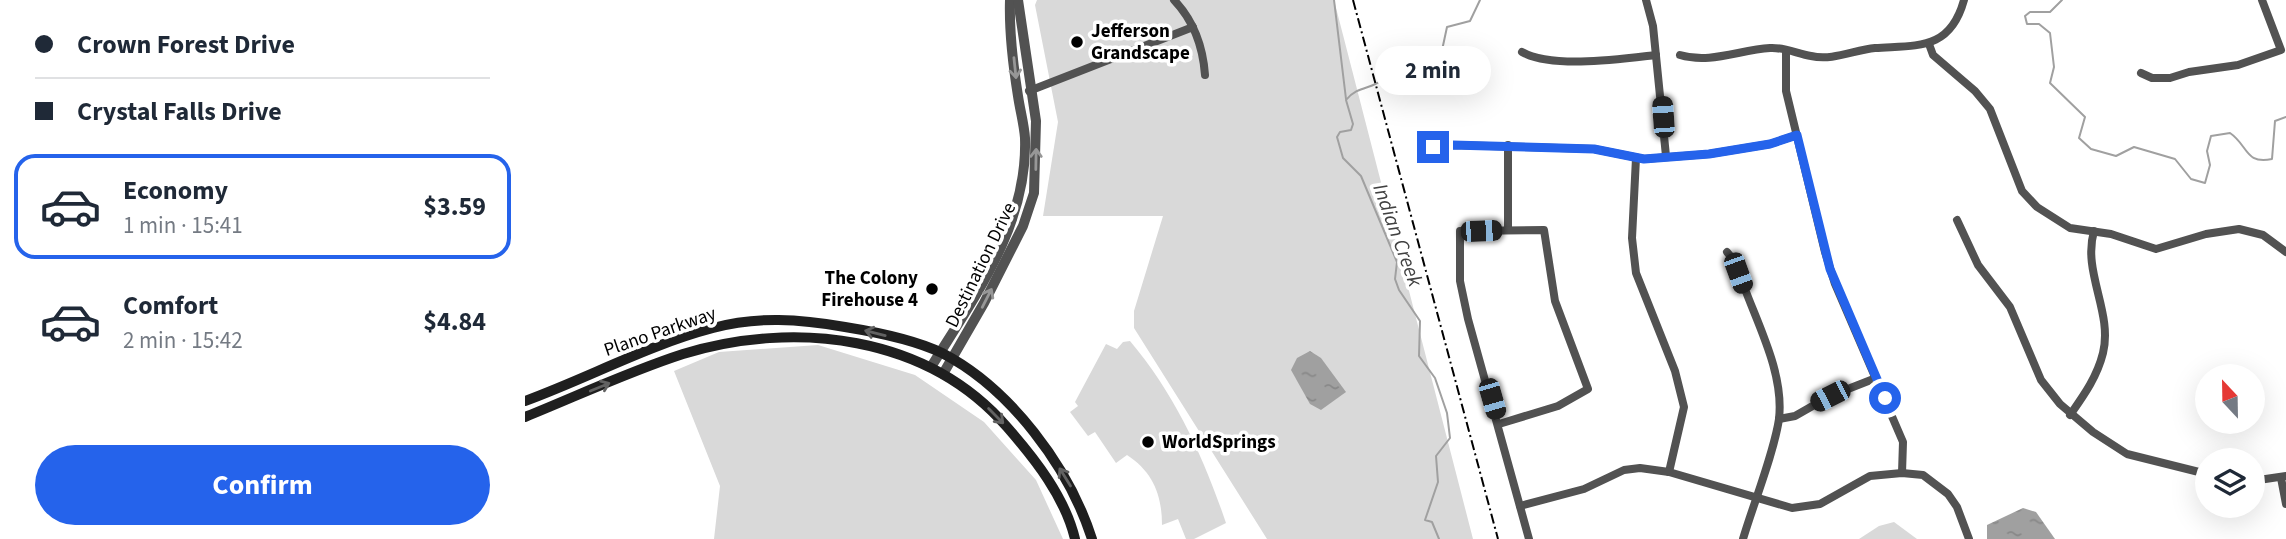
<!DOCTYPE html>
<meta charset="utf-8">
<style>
body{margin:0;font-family:"Source Sans 3",sans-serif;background:#f6f6f7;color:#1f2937;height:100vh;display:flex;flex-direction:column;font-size:26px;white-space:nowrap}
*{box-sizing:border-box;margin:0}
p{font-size:23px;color:#747a83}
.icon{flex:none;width:38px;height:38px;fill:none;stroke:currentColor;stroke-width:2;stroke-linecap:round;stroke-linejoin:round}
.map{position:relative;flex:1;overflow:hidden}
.panel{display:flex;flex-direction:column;background:#fff;width:525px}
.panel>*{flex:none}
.guide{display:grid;align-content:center;height:154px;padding:0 35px;background:#fff}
.needle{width:46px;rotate:338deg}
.buttons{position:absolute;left:1670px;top:364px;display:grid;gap:14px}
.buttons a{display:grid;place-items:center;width:70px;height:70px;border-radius:50%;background:#fff;box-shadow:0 7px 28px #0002;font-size:35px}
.end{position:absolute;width:32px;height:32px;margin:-16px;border:9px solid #2563eb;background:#fff;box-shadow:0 0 0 4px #fff}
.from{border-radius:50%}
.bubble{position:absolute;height:49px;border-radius:24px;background:#fff;box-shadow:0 7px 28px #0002;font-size:23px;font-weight:700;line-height:49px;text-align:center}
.car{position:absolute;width:21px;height:42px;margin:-21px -10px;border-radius:9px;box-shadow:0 0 5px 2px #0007;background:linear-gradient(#222 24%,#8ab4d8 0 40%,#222 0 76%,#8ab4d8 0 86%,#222 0)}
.guide b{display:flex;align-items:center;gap:24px;height:66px;font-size:26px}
.guide b+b{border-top:2px solid #e0e1e3}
.guide i{width:18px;height:18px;background:#1f2937}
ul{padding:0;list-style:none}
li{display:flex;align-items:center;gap:21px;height:105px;margin:0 14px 10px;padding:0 21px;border:4px solid transparent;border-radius:21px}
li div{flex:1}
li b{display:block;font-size:26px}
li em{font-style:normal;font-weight:700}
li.on{border-color:#2563eb}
li>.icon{width:63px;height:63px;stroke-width:1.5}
.action{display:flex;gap:14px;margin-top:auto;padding:14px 35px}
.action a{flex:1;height:80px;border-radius:42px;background:#2563eb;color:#fff;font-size:28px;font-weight:700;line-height:80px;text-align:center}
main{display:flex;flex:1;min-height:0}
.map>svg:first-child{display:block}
</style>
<main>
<section class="panel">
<div class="guide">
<b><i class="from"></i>Crown Forest Drive</b>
<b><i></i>Crystal Falls Drive</b>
</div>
<ul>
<li class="on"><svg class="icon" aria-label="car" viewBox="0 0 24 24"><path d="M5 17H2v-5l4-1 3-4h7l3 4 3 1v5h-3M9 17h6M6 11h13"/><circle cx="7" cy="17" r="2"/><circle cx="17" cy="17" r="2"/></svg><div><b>Economy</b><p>1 min · 15:41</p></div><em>$3.59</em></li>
<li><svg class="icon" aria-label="car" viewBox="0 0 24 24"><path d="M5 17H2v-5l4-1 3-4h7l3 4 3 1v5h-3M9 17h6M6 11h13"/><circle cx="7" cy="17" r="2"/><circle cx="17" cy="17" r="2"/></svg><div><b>Comfort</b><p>2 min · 15:42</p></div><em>$4.84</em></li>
</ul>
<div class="action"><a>Confirm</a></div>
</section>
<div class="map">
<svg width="1761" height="539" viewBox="0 0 1761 539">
<defs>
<pattern id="water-ripples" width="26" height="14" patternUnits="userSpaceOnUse" patternTransform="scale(1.75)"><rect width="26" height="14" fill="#a0a0a0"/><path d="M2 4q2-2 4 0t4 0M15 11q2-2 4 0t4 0" fill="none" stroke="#888"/></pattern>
</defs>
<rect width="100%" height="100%" fill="#fff"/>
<g fill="#d9d9d9">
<path d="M512,0H809L948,539H742L609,328V311L638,216H518L533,122L510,5Z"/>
<path d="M605,341C650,394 679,458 701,523L669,539H661L653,519L637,525C637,495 628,472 602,455L591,463L570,432L563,436L545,412L553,406L550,402L581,344L592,349L598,342Z"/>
<path d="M293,345L390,375L459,422L511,480L538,539H189L195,486L149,371L194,352Z"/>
<path d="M1369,522L1392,539H1334L1354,526Z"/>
</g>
<g fill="url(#water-ripples)">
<path d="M785,351L796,358L821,392L796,410L785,404L766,370L772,358Z"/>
<path d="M1498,508L1511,512L1530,539H1462V525Z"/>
</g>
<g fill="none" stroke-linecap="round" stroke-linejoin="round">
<g stroke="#a0a0a0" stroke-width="2">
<path d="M809,0L821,99"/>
<path d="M1537,0L1525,12H1505L1500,16L1502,24H1514L1525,33L1529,67L1525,83L1560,117L1554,138L1566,149L1591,156L1609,147L1650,159L1666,179L1680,183L1685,165L1682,151L1686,136L1705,133C1723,145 1720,165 1747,159L1750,121L1761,117"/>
<path d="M914,539L907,522L900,520L913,482L911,456L925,438L922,413L910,378L894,356L895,321L874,290L870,279L872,262L836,176L818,158L812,137L815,132L826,130L828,124L821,100C832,86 847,89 857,80C865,72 866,62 878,59L890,76L916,55L922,27L945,21L955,0"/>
</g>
<g stroke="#525252" stroke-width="8">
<path d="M649,0C669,21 678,47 680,75"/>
<path d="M1121,0L1128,26L1141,156"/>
<path d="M1404,44L1408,55L1450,91L1465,109L1497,191L1512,207L1545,228L1586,234L1631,249L1681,234L1714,229L1738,235L1761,252"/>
<path d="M1261,51V91L1300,252L1310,284L1378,442L1377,473"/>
<path d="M997,52C1027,69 1096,59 1131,55"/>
<path d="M1155,55C1185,64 1214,50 1245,48C1259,47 1273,54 1286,56C1308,61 1329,50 1350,48C1392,45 1425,51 1439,0"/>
<path d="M1616,73L1627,78H1645L1664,72L1713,65L1756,50L1737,0"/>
<path d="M504,91L668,27"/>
<path d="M983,145V230"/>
<path d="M908,147L927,145L1069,149L1119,159L1184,154L1245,144L1272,135"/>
<path d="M1111,158L1107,238L1111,273L1150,371L1159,407L1144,472"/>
<path d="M1432,220L1453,265L1485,307L1516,380L1535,404L1568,432L1602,454L1682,474"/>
<path d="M1202,252L1211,263C1225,312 1260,367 1254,419C1249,453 1228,505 1218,539"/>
<path d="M1545,415C1559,395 1572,377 1578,353C1588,312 1557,272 1569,231"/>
<path d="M1254,419L1270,416L1305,396L1351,378"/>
<path d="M974,424L1033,406L1063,389L1030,301L1019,230L935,231V281L943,319L1004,539"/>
<path d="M1756,478L1761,504"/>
<path d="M1727,481L1761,476"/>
<path d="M995,506L1059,489L1099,470L1115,468L1144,472L1267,508L1295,504L1345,476L1377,473L1398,475L1423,494L1432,507L1444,539"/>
</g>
<g stroke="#525252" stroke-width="10">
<path d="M406,367C450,296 503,225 500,138C499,124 495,110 493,96C488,65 484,32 485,0"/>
<path d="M418,374L459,303L498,226L509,193L511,121L493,0"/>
</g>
<g stroke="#1f1f1f" stroke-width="10">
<path d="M0,401C63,378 123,345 188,328C232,316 275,319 320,327C351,332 388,339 417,353C485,388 544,467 567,539"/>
<path d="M0,417C52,396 105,371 158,354C270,320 402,335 482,427C510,459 540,497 550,539"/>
</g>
<path stroke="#000" stroke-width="2" stroke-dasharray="10 3.5 2 3.5" stroke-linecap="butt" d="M828,0L973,539"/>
</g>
<defs><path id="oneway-shaft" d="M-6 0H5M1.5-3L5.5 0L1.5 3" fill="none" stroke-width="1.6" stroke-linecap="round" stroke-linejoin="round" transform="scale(1.75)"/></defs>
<g stroke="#979797">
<use href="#oneway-shaft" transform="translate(490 68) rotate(84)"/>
<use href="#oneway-shaft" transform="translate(511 159) rotate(-89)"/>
<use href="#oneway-shaft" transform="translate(462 298) rotate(-63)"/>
</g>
<g stroke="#626262">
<use href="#oneway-shaft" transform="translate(350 333) rotate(-166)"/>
<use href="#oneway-shaft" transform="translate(75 387) rotate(-22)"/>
<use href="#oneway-shaft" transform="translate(471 416) rotate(45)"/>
<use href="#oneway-shaft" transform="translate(540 477) rotate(-122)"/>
</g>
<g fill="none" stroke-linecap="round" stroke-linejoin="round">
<path stroke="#2563eb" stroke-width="9" d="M908,147L927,145L1069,149L1119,159L1184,154L1245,144L1272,135L1305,269L1360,398"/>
</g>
<g fill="#000" stroke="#fff" stroke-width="2.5">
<circle cx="552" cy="42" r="7"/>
<circle cx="407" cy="289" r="7"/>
<circle cx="623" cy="442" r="7"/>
</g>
<g text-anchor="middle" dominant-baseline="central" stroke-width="7" stroke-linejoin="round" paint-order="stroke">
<g font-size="19" font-weight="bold" fill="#000" stroke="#fff" text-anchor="start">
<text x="566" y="31">Jefferson<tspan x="566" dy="22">Grandscape</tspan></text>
<text x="393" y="278" text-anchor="end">The Colony<tspan x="393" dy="22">Firehouse 4</tspan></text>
<text x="637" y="442">WorldSprings</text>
</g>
<g font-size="19" fill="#000" stroke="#fff">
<text transform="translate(456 265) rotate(-64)">Destination Drive</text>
<text transform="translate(135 332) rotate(-19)">Plano Parkway</text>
</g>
<g font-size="21" font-style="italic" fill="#414141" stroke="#fff">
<text transform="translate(873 235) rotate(70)">Indian Creek</text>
</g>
</g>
</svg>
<div class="buttons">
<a><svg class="needle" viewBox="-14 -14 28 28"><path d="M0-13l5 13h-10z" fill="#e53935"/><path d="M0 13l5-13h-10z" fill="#747a83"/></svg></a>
<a><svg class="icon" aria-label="layers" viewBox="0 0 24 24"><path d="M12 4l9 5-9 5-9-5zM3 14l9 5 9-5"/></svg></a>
</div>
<i class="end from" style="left:1360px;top:398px"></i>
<i class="end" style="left:908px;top:147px"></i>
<div class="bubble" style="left:850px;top:46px;width:116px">2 min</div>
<i class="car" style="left:1138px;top:117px;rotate:356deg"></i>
<i class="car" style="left:956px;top:231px;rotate:88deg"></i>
<i class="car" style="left:1213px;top:273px;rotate:160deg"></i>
<i class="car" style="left:1305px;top:396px;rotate:243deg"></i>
<i class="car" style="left:967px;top:399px;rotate:164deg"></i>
</div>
</main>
